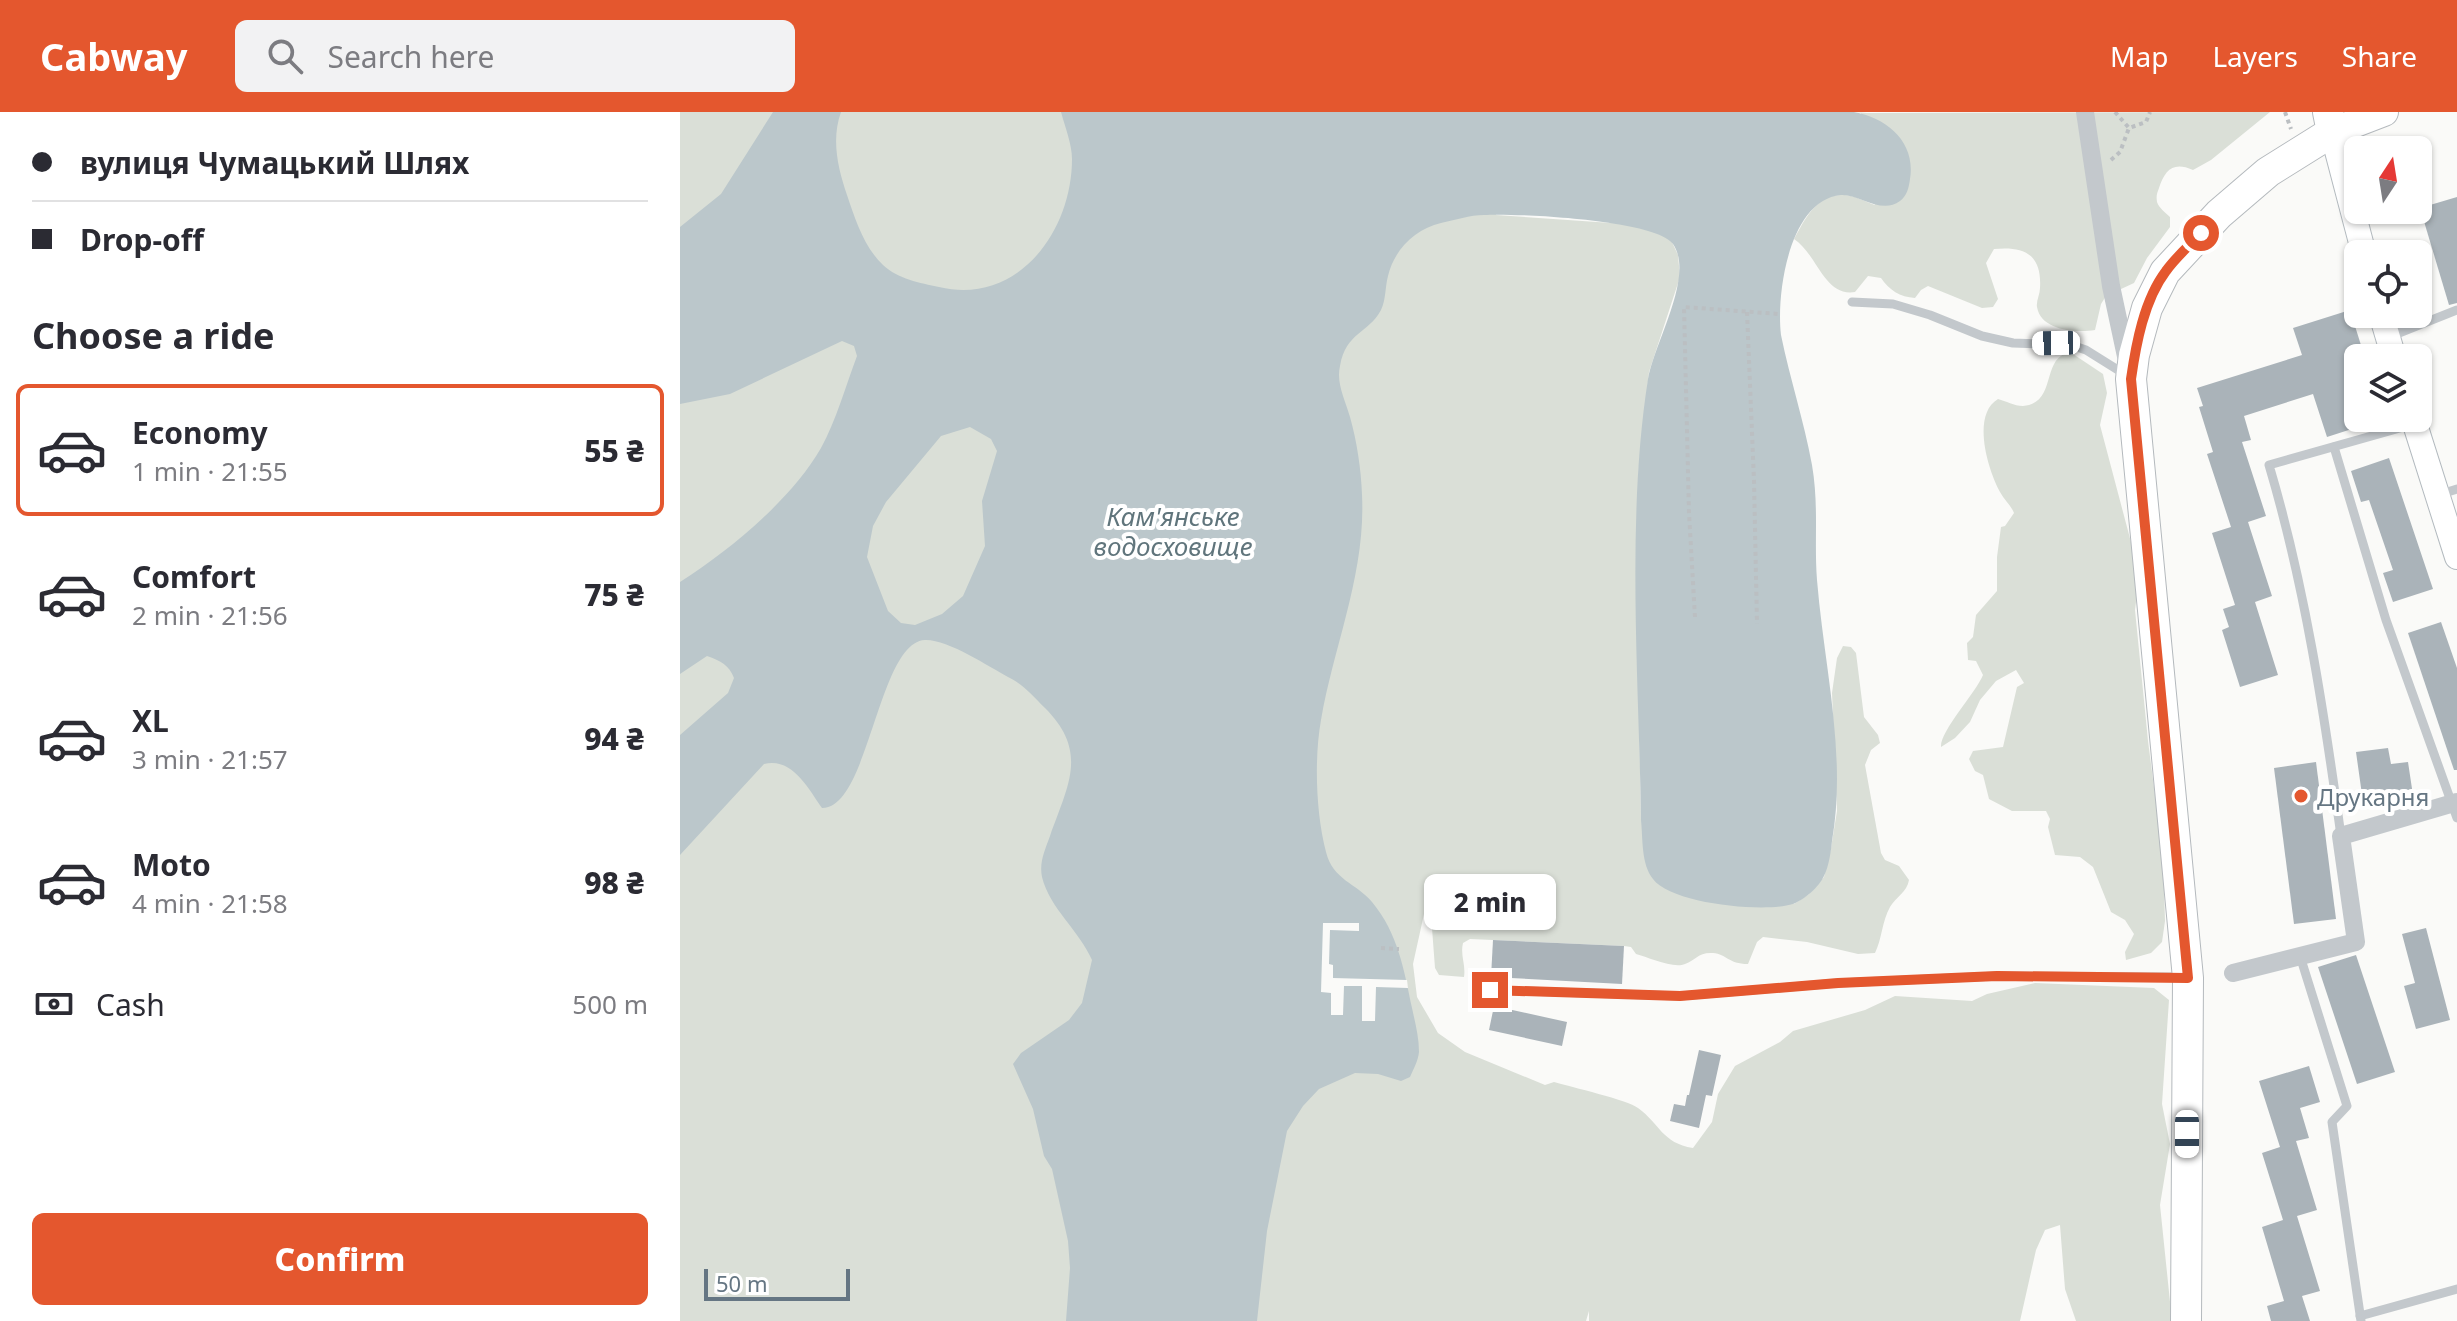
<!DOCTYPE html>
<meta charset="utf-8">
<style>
body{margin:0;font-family:"Noto Sans",sans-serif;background:#f2f2f3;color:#2b2b33;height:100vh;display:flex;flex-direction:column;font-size:30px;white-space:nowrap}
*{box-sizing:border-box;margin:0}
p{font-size:26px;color:#7c7c81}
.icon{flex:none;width:44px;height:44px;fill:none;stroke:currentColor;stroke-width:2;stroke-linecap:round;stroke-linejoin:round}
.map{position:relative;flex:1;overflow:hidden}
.sheet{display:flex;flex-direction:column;background:#fff;width:680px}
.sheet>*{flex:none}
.hud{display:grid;align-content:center;height:176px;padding:0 32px;background:#fff}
.needle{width:52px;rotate:12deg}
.buttons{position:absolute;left:1664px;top:24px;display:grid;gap:16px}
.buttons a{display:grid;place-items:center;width:88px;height:88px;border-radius:12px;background:#fff;box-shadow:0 2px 6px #0004;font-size:40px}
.scale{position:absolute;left:24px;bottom:20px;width:146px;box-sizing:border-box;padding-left:8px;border:4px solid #657683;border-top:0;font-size:22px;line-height:28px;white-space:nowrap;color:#657683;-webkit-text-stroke:6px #fff;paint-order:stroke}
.end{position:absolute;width:36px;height:36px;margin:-18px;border:10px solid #e4572e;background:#fff;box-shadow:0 0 0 4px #fff}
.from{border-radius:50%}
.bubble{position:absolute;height:56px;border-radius:12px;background:#fff;box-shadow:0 2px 6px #0004;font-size:26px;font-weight:800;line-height:56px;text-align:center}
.car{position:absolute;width:24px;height:48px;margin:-24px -12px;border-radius:10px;box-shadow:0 0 6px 2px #0007;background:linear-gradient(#fff 24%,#345 0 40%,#fff 0 76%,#345 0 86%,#fff 0)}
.hud b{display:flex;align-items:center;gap:28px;height:76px;font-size:30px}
.hud b+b{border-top:2px solid #e1e1e2}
.hud i{width:20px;height:20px;background:#2b2b33}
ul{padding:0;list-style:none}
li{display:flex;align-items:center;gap:24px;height:132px;margin:0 16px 12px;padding:0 16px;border:4px solid transparent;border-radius:12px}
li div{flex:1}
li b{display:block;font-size:30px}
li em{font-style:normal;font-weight:800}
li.selected{border-color:#e4572e}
li>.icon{width:72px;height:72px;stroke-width:1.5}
h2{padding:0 32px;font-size:36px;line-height:96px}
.pay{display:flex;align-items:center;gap:20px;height:88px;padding:0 32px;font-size:30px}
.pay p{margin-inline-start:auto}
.action{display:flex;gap:16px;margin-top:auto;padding:16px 32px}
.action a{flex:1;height:92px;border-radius:12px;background:#e4572e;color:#fff;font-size:32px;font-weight:800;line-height:92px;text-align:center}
header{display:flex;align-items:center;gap:48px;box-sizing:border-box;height:112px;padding:0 40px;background:#e4572e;color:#fff}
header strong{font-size:38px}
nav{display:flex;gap:44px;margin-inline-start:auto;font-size:28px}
.search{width:560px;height:72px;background:#f2f2f3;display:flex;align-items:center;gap:20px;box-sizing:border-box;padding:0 28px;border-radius:12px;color:#7c7c81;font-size:30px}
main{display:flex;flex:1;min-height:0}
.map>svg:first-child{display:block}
</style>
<header>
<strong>Cabway</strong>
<div class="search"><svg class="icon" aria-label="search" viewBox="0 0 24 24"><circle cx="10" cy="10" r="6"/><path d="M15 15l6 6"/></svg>Search here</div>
<nav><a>Map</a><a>Layers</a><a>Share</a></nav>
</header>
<main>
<section class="sheet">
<div class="hud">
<b><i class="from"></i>вулиця Чумацький Шлях</b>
<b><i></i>Drop-off</b>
</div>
<h2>Choose a ride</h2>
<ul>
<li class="selected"><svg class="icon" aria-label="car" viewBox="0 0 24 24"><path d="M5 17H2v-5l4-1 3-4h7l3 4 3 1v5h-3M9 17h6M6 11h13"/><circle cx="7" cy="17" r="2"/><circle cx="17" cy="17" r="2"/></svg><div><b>Economy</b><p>1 min · 21:55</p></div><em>55 ₴</em></li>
<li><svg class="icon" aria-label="car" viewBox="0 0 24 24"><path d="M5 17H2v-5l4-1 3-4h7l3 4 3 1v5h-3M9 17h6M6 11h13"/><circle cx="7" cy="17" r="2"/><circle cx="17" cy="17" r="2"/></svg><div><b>Comfort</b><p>2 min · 21:56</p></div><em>75 ₴</em></li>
<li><svg class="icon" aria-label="car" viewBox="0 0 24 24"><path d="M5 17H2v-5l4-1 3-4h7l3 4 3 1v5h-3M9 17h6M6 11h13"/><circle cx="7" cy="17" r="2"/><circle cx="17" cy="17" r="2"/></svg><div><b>XL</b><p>3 min · 21:57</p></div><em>94 ₴</em></li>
<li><svg class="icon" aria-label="car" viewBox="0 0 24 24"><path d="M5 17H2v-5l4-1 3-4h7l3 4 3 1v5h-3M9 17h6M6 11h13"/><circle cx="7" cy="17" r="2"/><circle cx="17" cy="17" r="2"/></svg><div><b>Moto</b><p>4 min · 21:58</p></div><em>98 ₴</em></li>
</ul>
<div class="pay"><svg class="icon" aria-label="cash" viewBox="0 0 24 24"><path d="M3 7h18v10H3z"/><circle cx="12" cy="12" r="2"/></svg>Cash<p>500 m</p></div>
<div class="action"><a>Confirm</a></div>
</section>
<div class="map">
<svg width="1777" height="1209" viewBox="0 0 1777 1209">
<rect width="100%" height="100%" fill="#fafaf8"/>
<g fill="#dadfd7">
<path d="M0,0H813L816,103L946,112L979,121L991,128L998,143L1000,165L969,260L959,353L956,443L961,708L1114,792L1129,782L1144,765L1151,736L1157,699L1152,581L1157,546L1163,534L1171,535L1176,541L1184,605L1198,623L1200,631L1191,638L1185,653L1201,741L1205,748L1219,754L1229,768C1227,780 1216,785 1210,795C1202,809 1202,827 1195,841L1178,842L1127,830L1083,825L1077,830L1068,852C1048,852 1047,842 1033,841C1018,840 1016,848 1005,852C993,857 968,845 956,842L951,835L944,834L790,827L783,831C780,843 786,853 784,865L759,863L755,856L751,803L744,802L733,852L737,885L758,921L785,940L865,973L874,970C891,975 948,988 958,996C980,1012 982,1031 1013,1036L1032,1010L1038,982L1055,954L1100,930L1113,919L1185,898L1215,884L1292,889L1307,882L1355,871L1474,876L1489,888L1482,992L1490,1032L1480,1093L1492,1209H1396L1385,1177L1380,1113L1365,1118L1356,1138L1340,1209H909V1199L906,1209H0Z"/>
<path d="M1174,0L1187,1L1590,0L1531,48L1513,58C1493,49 1485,58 1479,76C1477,82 1476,83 1477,90C1479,96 1485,100 1490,105V115L1467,146L1454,171L1426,184L1421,192L1415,218C1397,221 1361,219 1357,195C1356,189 1360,182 1360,176C1362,142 1344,134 1314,137L1306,151L1318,187L1313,195L1302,196L1248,174L1241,178L1235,186C1220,185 1209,178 1201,166L1188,164L1175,180C1144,185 1138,143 1114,127C1125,107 1137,81 1164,83C1174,83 1186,90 1195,93L1181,1Z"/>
<path d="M1390,240L1423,262L1427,281L1420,313L1452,434L1457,482L1455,498L1468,629L1483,745L1485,809L1482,830L1471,841L1446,848L1445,840L1454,822L1445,808L1431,800L1413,755L1400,745L1375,743L1368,715L1370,707L1366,699H1332L1309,687L1303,663L1295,659L1289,647L1293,639L1323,635L1337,575L1344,571L1336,558L1316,569L1300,588L1290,610L1275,626L1261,635C1260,619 1295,582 1303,563L1296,549L1288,548L1287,531L1293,525L1296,503L1317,479V445L1321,415L1325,414L1334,401C1331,393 1324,388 1320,380C1308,358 1291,303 1318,287C1326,289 1334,294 1343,294C1378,291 1360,246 1390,240Z"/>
</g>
<path fill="#bbc7cb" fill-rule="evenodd" d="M93,0H161C151,28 158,56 167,83C175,107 184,135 203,153C218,167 240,171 259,175C337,194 392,120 392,47C392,32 385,15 381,0H1174C1208,6 1236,31 1230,67C1229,75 1227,84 1220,89C1201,103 1180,82 1161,83C1109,88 1096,182 1101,223C1110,267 1124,309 1132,353C1139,394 1134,429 1137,468C1144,554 1167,643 1152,729C1151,739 1149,754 1144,764C1139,775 1124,788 1113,792C1085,801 991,792 973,767C961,752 963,727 961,708C959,566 946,407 968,267C974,231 1015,164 993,132C977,108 836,101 804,103C790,103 775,108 761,111C735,117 714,138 708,164C705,175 706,188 701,198C688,222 666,220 660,254C656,271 665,288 670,305C677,330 681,357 682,383C686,461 654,533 641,608C634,647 636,702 646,740C653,768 676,771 692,790C718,821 724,858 732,896C735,910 739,925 739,940C738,949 734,956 730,965L721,969L698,962L675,961L639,977L623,994L607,1019L587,1119L577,1209H386L390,1156L388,1129L372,1057L364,1044L353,997L333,952L341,941L389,908L402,891L412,848C399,818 370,797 362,765C359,750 365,738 370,724C388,673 409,640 365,596C353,584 343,572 328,565C308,554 267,527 245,528C198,530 189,697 142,696C128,676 112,645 84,652L0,743V623L48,581L54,566C49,553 41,549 27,544L0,562V470C51,437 111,388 141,336C156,309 166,273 177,244L174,234L162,229L50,282L0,292V115L41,82ZM290,315L311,327L317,339L302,389L305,434L283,484L262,502L235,513L221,511L208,499L187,445L193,414L206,390L261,324Z"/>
<path fill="#fafaf8" d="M643,811H679V819L650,818L649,852L653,853V866L727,868L728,876L696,875L695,909H682V874H664L663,903H651V881L641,880Z"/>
<g fill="#aab3b9">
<path d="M1777,85V191L1769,193L1740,96Z"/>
<path d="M1670,198L1685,246H1678V315L1647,325L1633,282L1564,304L1571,328L1562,330L1586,404L1568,410L1592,484L1575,490L1598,563L1560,575L1542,518L1549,515L1543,497L1555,493L1532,421L1551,415L1527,342L1533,340L1519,295L1523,294L1517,276L1622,243L1613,216Z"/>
<path d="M1709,346L1753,477L1713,490L1703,461L1713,458L1689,388L1681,390L1671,359Z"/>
<path d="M1761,510L1777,556V658H1774L1728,521Z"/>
<path d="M1708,636L1711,652L1728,650L1734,690L1684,697L1676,640Z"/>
<path d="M1636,650L1656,807L1614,812L1594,656Z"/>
<path d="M1746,816L1770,908L1736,917L1724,874L1735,871L1722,822Z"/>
<path d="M813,828L944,834L942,872L811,865Z"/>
<path d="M1676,843L1715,960L1677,972L1638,855Z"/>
<path d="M814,894L887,910L882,934L809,918Z"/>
<path d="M1019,938L1041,943L1032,984L1026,983L1019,1016L990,1009L994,992L1005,994L1007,983H1009Z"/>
<path d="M1629,954L1640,990L1620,996L1629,1026L1616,1029L1637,1098L1617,1104L1640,1179L1622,1184L1630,1209H1591L1587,1194L1604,1189L1582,1115L1603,1108L1582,1041L1600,1035L1579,969Z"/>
</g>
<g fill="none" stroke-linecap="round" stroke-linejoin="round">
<defs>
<g id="secondary">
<path d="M1652,20L1684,142"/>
<path d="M1701,202L1714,246"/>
<path d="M1733,306L1777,445"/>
</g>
<path id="primary" d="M1652,20L1704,0"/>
<path id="trunk" d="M1506,1209L1508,866L1451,267L1454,243L1467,196L1485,160L1539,102L1588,60L1652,20L1648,0"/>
</defs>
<use href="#secondary" stroke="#b3babf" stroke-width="26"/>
<use href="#primary" stroke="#b5babe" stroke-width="30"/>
<use href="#trunk" stroke="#b4b9bd" stroke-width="32"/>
<g stroke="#bbbfc2" stroke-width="4" stroke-dasharray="4 4" stroke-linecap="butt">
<path d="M1435,0L1449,16L1466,10L1470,0"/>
<path d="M1605,0L1611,17"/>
<path d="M1431,48L1440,40L1449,16"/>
<path d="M1067,200L1074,369L1077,512"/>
<path d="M1015,505L1009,401L1004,195L1099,202"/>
<path d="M701,836L719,837"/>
</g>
<g stroke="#c3c8cc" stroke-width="9">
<path d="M1172,190L1213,192L1250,203L1302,224L1333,231L1391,233L1406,238L1446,263"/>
<path d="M1709,225L1777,198"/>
<path d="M1654,335L1706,508L1777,706"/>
<path d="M1758,383L1777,377"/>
<path d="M1661,724C1644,600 1625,474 1589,353L1734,312"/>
<path d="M1620,844L1667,994L1652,1010L1681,1209"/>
<path d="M810,878L1000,884L1158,871L1317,864L1505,865"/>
<path d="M1680,1204L1777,1177"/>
</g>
<g stroke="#c3c8cc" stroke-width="18">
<path d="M1405,0L1431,174L1447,249"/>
<path d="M1553,861L1676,830L1661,724L1777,690"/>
</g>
<use href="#secondary" stroke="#fff" stroke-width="24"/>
<use href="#primary" stroke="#fff" stroke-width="28"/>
<use href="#trunk" stroke="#fff" stroke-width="30"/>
</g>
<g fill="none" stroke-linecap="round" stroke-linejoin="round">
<path stroke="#e4572e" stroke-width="10" d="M810,878L1000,884L1158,871L1317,864L1508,866L1451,267C1456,232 1464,188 1486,159C1496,145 1510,133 1521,121"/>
</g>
<circle fill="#e4572e" stroke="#fff" stroke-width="3" cx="1621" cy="684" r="8"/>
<g text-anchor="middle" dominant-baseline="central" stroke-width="8" stroke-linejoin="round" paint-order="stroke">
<g font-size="24" fill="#657683" stroke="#fff" text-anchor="start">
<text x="1637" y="684">Друкарня</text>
</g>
<g font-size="26" font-style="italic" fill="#60757c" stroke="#fff">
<text x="493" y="404">Кам'янське<tspan x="493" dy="30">водосховище</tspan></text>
</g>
</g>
</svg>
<div class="buttons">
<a><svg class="needle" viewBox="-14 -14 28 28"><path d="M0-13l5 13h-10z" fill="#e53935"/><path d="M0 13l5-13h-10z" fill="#7c7c81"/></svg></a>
<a><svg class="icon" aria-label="locate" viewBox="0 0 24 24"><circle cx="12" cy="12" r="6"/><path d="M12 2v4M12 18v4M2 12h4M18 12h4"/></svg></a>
<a><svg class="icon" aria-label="layers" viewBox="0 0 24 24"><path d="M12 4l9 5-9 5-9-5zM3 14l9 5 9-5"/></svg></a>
</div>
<div class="scale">50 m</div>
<i class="end from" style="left:1521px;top:121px"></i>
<i class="end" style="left:810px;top:878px"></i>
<div class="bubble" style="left:744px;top:762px;width:132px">2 min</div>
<i class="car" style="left:1376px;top:231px;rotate:269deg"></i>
<i class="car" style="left:1507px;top:1022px;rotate:180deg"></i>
</div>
</main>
